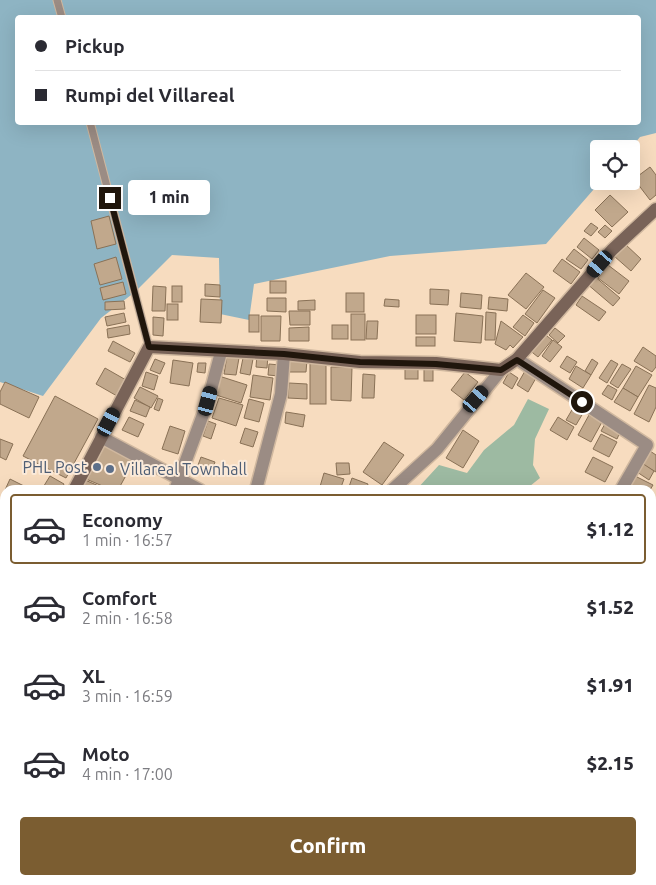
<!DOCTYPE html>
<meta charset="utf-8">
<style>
body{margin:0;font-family:Ubuntu,sans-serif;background:#f2f2f3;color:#2b2b33;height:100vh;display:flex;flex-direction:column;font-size:19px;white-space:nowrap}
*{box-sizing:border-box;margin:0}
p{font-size:16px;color:#7c7c81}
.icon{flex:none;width:28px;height:28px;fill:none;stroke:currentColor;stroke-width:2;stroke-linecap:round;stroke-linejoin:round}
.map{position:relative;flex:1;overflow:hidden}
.side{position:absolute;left:0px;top:485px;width:656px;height:400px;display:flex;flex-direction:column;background:#fff;border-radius:15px 15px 0 0;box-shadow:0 5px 20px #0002}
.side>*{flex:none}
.hud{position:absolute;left:15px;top:15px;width:626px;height:110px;border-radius:5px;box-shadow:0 5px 20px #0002;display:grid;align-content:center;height:110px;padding:0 20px;background:#fff}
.fabs{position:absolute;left:590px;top:140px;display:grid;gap:10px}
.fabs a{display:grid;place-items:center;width:50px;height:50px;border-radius:5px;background:#fff;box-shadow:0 5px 20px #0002;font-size:25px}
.end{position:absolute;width:22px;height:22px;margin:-11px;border:6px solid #20160c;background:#fff;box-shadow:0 0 0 2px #fff}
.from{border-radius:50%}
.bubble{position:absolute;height:35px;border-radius:5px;background:#fff;box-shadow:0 5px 20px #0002;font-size:16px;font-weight:800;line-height:35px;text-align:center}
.car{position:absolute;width:15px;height:30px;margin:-15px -8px;border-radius:6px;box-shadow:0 0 4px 1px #0007;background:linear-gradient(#222 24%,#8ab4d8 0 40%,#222 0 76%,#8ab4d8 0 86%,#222 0)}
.hud b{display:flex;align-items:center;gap:18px;height:48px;font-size:19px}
.hud b+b{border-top:1px solid #e1e1e2}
.hud i{width:12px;height:12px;background:#2b2b33}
ul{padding:9px 0 0;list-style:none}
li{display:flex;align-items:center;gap:15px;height:70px;margin:0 10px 8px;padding:0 10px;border:2px solid transparent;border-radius:5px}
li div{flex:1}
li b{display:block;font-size:19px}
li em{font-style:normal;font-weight:800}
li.on{border-color:#7b5d31}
li>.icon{width:45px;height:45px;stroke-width:1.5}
.cta{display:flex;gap:10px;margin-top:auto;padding:10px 20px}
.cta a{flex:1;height:58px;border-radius:5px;background:#7b5d31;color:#fff;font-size:20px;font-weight:800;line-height:58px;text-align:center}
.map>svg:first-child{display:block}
</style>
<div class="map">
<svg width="656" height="885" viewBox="0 0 656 885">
<rect width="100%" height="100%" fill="#f7dcbf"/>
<path fill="#9dbaa2" d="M528,399L549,409L535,439L533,465L540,478L525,490H416L439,465L467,473L484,450L514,425Z"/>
<path fill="#8eb4c3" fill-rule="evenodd" d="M0,0H656V133L640,137L630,149H599V181H601L546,244L390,256L254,284L249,320L220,314L219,258L172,255L135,292L101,318L43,396L0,382ZM18,18H639V122H18Z"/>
<g fill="#c1a88c" stroke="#897156">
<path d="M650,167L656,175V195L650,200L634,179Z"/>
<path d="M610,195L628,212L612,227L595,210Z"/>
<path d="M109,216L116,244L97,249L91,221Z"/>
<path d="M591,223L598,228L591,236L584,231Z"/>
<path d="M605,225L612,231L605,238L598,232Z"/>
<path d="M584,238L599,250L592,259L577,247Z"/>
<path d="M625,244L641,259L631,271L614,256Z"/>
<path d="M574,249L588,260L581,269L566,259Z"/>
<path d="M116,257L122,279L100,285L94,264Z"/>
<path d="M562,259L580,272L571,284L553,271Z"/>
<path d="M608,265L629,281L619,294L598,278Z"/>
<path d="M526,273L544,287L526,309L508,295Z"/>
<path d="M593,275L620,298L613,306L586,283Z"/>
<rect x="270" y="281" width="16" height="12"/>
<path d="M123,282L126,294L103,300L100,288Z"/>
<path d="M205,284L220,285V297L205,296Z"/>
<path d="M153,286L166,287L165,311H152Z"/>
<rect x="172" y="286" width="10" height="16"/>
<path d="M430,289L449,290L448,305L430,304Z"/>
<path d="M543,290L555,298L537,323L525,314Z"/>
<rect x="346" y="293" width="18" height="19"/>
<path d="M461,293L482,295L481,309L460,307Z"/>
<path d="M582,296L606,312L599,321L576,305Z"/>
<path d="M489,297L508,299L507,311L488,309Z"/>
<path d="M267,298H286V312L267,311Z"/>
<path d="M201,299L222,300L221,323L200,322Z"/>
<path d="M385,299L399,300V307L384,306Z"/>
<path d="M315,300V310H298V301Z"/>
<path d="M124,301L125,309L105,310V302Z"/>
<rect x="167" y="304" width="11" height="16"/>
<path d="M289,311H310V325H290Z"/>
<path d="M486,312L496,313L495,340H485Z"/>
<path d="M124,313L126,322L107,326L105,317Z"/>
<path d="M456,313L483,316L481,343L454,341Z"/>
<rect x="351" y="314" width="14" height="26"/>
<rect x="249" y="315" width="10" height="17"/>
<rect x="416" y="315" width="20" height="19"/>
<path d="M523,315L534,323L525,336L513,327Z"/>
<path d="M261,316H281L280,341H261Z"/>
<path d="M153,317L164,318L163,336L153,335Z"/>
<path d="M367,321H378L377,339H366Z"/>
<path d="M501,321L523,337L513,348L510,345L506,350L495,344Z"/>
<path d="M129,325L130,334L108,338L107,329Z"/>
<rect x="332" y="325" width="16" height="14"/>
<path d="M309,327V341H289V328Z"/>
<path d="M555,328L565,336L558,343L549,335Z"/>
<path d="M542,332L552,340L538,357L528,349Z"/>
<rect x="416" y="337" width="19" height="9"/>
<path d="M553,340L562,347L550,362L542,356Z"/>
<path d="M113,341L135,353L130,362L108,351Z"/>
<path d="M643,347L656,356V367L652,372L634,361Z"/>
<path d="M257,354L268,355L267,368L256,367Z"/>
<path d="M227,356L239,358L236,375L224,374Z"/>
<path d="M567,356L577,362L570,373L560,367Z"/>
<path d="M243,358L253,359L250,375L240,373Z"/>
<path d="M155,359L165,363L160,374L150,370Z"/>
<path d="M290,359L307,360L306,372H289Z"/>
<path d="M592,359L598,363L591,375L585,371Z"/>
<path d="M173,360L193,363L189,386L170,383Z"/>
<path d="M611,360L618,364L607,383L599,378Z"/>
<rect x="310" y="361" width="16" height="43"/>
<path d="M198,363H206L205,373L197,372Z"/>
<path d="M269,364L280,365L279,376L268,375Z"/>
<path d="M622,364L631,369L618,388L610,383Z"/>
<rect x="424" y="366" width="9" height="15"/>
<path d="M576,366L591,375L583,388L569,379Z"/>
<path d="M636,366L652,375L638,397L623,388Z"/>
<path d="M331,367H352L351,401L331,400Z"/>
<path d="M105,368L126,380L117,396L96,384Z"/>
<rect x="405" y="369" width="13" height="10"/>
<path d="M525,371L536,378L528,392L517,385Z"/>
<path d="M146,372L158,376L154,390L142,386Z"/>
<path d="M465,372L478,382L464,400L451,390Z"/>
<path d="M509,372L518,378L512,389L503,383Z"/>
<path d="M363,374L375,375L374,398H362Z"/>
<path d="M253,375L273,378L270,400L250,397Z"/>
<path d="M219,376L247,385L241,403L213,394Z"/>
<path d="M5,382L39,397L29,418L0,404V392Z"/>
<path d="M289,383L307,384V399L288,398Z"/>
<path d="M608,385L617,390L612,400L602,394Z"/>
<path d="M649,385L656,388V407L649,422L634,414Z"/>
<path d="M140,387L158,396L151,408L134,398Z"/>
<path d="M623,388L638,397L630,411L614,402Z"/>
<path d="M55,396L98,419L66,478L23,456Z"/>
<path d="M158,398L163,400L159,411L154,409Z"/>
<path d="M219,398L243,405L236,426L212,418Z"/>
<path d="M249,399L264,403L259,422L244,418Z"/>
<path d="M135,400L150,407L146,417L130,411Z"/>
<path d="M576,403L586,408L576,425L566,420Z"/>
<path d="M286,412L305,415L303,427L285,423Z"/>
<path d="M589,415L602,422L591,442L578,435Z"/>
<path d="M129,417L144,424L138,437L122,430Z"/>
<path d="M558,417L574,427L567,440L550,430Z"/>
<path d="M208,421L216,424L211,439L203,436Z"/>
<path d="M606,422L621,430L617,439L601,431Z"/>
<path d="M170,426L185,431L178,454L162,449Z"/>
<path d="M245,428L258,432L253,447L240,443Z"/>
<path d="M463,430L479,441L463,468L446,458Z"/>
<path d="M601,434L617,442L609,457L593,449Z"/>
<path d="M0,439L13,444L6,460L0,457Z"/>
<path d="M384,442L404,455L382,485L363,472Z"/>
<path d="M103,444L135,459L118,490H112L86,479Z"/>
<path d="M650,451L656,455V472L642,464Z"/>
<path d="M201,457L215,462L211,473L197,468Z"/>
<path d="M593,457L613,467L605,482L585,472Z"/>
<path d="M336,463H349L350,474L337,475Z"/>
<path d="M642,463L654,471L649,480L637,472Z"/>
<path d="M324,473L344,479L340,490H319Z"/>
<path d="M50,476L64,484L61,490L42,489Z"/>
<path d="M635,476L653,485L650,490H631L629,488Z"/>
<path d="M352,478L368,484L366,490H348Z"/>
<path d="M10,479L32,490H5Z"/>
<path d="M85,480L108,490H80Z"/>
<path d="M0,625L5,628V657L0,654Z"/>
<path d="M0,714L5,716V726L0,738Z"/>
<path d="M0,743L5,745V760L0,758Z"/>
<path d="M4,761H5V780L0,778V770Z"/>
<path d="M1,793L5,794V826L0,824Z"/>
<path d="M0,838L5,840V859L0,858Z"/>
<path d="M0,863L5,864V880H17L16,885H0Z"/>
<path d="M81,880H98L103,882L102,885H83L79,883Z"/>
<path d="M133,880H141L147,882L146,885H132Z"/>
<path d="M304,880H323L321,885H306L302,883Z"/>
<path d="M342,880H357L359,881L357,885H340Z"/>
<path d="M363,880H384L382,885H370Z"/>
<path d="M434,880H449L451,881L450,885H434L432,884Z"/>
</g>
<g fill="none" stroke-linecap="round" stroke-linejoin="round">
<defs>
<g id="lane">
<path d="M57,0L62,18"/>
<path d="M90,122L149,347"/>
</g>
<g id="street">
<path d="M517,359L647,445L621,490"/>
<path d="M101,437L200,490"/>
<path d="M175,490L208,401L221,352"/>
<path d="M256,490L281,394L284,354"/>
<path d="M392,490L437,449L501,370"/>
<path d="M0,789L5,791"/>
<path d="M241,880L252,885"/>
<path d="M33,885L34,880"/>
<path d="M111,885L113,880"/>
<path d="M209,885L211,880"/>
<path d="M397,885L400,880"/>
</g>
<g id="secondary">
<path d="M74,490L149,347L284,354L360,362L436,363L501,370L517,359L612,250L656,209"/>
<path d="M0,620L5,612"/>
</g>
</defs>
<use href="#lane" stroke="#d0b89f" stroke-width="9"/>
<use href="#street" stroke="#d0b89f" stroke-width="15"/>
<use href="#secondary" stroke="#d0b89f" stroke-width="15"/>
<use href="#lane" stroke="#9b8c84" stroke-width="7"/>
<use href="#street" stroke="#9b8c84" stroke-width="12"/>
<use href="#secondary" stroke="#796358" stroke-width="12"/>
</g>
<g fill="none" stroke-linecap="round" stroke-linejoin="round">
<path stroke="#20160c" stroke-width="6" d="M110,198L149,347L284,354L360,362L436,364L501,370L517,360L582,402"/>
</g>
<g fill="#5c6f8a" stroke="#fcebda" stroke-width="2">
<circle cx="97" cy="467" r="5"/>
<circle cx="110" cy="469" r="5"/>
</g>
<g text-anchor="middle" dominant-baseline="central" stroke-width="4" stroke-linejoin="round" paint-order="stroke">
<g font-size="16" fill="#4e5e75" stroke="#fcebda" text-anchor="end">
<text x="87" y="467">PHL Post</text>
<text x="120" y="469" text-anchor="start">Villareal Townhall</text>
</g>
</g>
</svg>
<div class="fabs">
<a><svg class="icon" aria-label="locate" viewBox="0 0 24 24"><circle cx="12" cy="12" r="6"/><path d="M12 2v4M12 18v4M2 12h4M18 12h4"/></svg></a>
</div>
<i class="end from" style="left:582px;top:402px"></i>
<i class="end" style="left:110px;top:198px"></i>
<div class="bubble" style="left:128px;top:180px;width:82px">1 min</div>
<i class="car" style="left:600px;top:264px;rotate:221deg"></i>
<i class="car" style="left:476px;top:399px;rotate:41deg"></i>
<i class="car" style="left:208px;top:401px;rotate:15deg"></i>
<i class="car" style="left:109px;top:422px;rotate:28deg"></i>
<div class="hud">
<b><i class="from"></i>Pickup</b>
<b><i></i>Rumpi del Villareal</b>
</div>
<section class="side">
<ul>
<li class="on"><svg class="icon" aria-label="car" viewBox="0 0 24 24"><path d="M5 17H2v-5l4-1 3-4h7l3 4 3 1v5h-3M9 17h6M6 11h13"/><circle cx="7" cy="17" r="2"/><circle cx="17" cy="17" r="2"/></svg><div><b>Economy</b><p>1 min · 16:57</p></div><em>$1.12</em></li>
<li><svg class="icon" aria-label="car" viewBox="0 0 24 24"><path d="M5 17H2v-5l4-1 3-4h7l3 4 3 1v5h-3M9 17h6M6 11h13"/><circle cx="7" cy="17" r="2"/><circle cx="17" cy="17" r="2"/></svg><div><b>Comfort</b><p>2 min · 16:58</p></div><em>$1.52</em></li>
<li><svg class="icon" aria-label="car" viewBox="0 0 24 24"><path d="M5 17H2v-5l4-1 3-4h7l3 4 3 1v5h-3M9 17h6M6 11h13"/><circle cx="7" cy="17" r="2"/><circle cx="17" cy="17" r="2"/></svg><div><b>XL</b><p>3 min · 16:59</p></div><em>$1.91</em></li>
<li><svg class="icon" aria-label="car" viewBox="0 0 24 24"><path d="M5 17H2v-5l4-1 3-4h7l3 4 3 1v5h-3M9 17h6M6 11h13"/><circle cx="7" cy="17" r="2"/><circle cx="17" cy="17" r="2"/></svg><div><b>Moto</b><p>4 min · 17:00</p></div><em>$2.15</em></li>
</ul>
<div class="cta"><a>Confirm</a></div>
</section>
</div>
